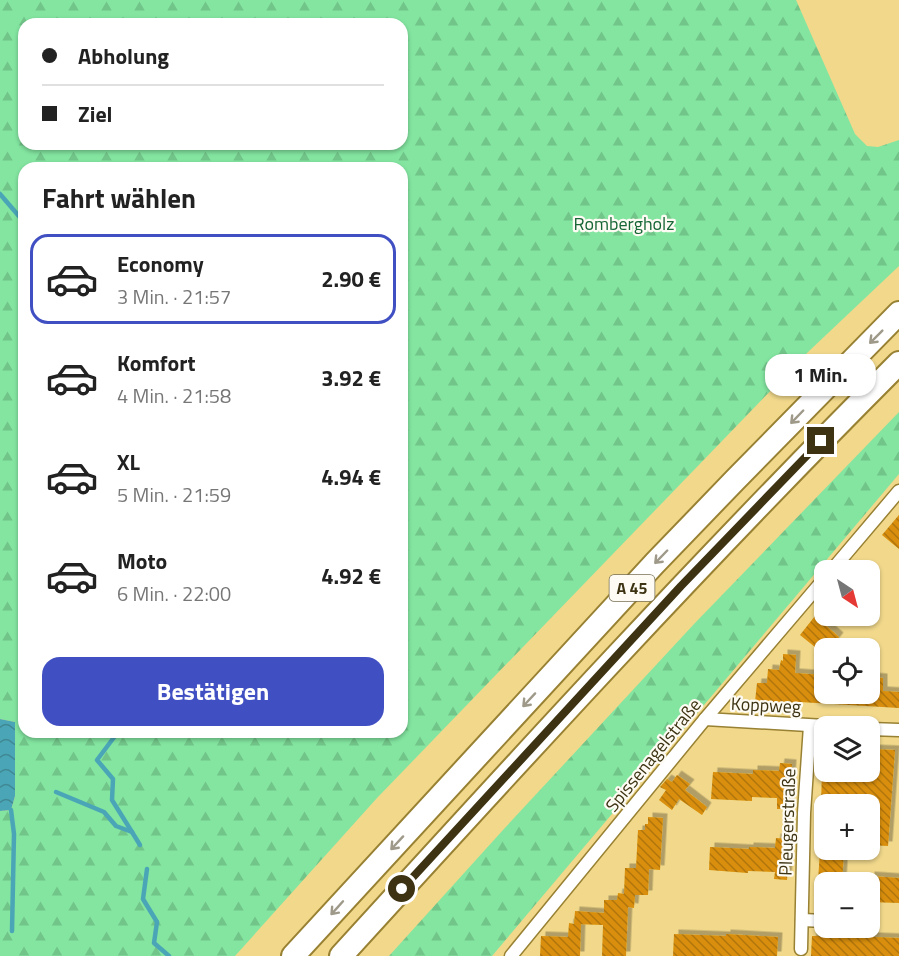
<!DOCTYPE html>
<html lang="de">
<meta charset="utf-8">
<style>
body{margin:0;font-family:"Titillium Web",sans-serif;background:#f2f2f2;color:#222;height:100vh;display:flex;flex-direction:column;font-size:22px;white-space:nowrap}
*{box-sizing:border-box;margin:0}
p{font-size:20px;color:#767676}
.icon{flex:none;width:33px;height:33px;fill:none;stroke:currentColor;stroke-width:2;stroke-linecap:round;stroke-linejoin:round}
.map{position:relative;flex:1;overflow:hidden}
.sheet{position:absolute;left:18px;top:162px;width:390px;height:576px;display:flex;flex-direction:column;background:#fff;border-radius:18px;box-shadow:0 2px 4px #0004}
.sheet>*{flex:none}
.banner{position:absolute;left:18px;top:18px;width:390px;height:132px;border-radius:18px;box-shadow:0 2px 4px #0004;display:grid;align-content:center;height:132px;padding:0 24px;background:#fff}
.needle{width:39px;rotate:144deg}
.buttons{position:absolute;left:814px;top:560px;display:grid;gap:12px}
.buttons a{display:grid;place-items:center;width:66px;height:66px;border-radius:12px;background:#fff;box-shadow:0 2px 4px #0004;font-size:30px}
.end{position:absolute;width:27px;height:27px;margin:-14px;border:8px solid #3d3313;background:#fff;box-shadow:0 0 0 3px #fff}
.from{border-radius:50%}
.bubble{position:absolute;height:42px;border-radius:18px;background:#fff;box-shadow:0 2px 4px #0004;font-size:20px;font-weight:700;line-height:42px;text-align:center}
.banner b{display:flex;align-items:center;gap:21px;height:57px;font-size:22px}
.banner b+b{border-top:2px solid #e0e0e0}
.banner i{width:15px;height:15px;background:#222}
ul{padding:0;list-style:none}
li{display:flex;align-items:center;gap:18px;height:90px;margin:0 12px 9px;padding:0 12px;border:3px solid transparent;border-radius:18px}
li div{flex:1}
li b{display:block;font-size:22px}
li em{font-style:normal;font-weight:700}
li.current{border-color:#4050c3}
li>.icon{width:54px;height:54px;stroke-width:1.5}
h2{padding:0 24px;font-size:27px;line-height:72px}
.cta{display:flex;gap:12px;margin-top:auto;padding:12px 24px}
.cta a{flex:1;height:69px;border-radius:18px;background:#4050c3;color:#fff;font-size:24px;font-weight:700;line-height:69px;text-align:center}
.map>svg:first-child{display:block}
</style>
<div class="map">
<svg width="899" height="956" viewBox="0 0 899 956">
<defs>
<pattern id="forest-firs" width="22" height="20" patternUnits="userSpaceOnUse" patternTransform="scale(1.5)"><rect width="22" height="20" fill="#83e5a0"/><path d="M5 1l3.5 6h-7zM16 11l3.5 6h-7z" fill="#72c589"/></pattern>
<pattern id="water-waves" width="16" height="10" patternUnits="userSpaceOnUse" patternTransform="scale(1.5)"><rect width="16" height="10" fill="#4aa6b7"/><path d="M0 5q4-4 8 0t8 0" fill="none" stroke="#3f8894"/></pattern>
<pattern id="building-back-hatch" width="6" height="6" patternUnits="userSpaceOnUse" patternTransform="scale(1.5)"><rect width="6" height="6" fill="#d98f08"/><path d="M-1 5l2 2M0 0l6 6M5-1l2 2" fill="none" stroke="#b17508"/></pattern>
<filter id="shadow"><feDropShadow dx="4.5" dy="-4.5" stdDeviation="0" flood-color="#0004"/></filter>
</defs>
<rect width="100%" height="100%" fill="#f1d88b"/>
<g fill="url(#forest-firs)" fill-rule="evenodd">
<path d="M0,0H796L855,134L867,146L878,147L899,140V266L808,352L377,798L235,956H0V811L11,810L15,796V722L0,719ZM24,24H402V144H24ZM24,168H402V732H24Z"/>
<path d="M899,412V474L492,956H389L503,830L695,623Z"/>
</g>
<path fill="url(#water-waves)" d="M0,719L15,722V796L11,810L0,811Z"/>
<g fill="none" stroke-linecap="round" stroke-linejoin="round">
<g stroke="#4aa6b7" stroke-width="4.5">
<path d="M0,194L24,222"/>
<path d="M118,732L97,760L113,779L112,800L132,832"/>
<path d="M56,792L104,812L116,826L132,832L140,845"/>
<path d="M11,810L14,834L12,931"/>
<path d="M147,869L143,899L157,922L154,943L169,956"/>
</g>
</g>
<g fill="url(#building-back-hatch)" filter="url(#shadow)">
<path d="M899,515V549L882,535Z"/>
<path d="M815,616L839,637L831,647L822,639L815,647L800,635Z"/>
<path d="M783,654L796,655L795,673L823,675V685H825L824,693H870V677L883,678V691L899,692V708L800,702V703H779L755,702L757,683H767L768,669L779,670L781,660L783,661Z"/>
<path d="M871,749L895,750L888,846L870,845V804H821L822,771H870Z"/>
<path d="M780,763L792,764L789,809H777V798L752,797V801L711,799L713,772L753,774V770L779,771Z"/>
<path d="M677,775L690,784L685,790L707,807L702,815L679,799L672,810L659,800L666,790L660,787L667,779L672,782Z"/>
<path d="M648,817L663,818L660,870L649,869L648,895H635L634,908L628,907L626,956H602L603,925L574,924H581L580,956H540L541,936L568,937L569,923L574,924L575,911L604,913V900H617L618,893L624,894L625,868H636L638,830H645V824H648Z"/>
<path d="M776,838L790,839L787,880L774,879L775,872L748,871V873L709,870L710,847L749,849V847L775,848Z"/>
<path d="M820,850L844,852L842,882H818Z"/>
<path d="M870,876L899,878V903L870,902Z"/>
<path d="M839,930L850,931V936L899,938V956H811L812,936H838Z"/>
<path d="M674,934L726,936V934L778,937L777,956H673Z"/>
</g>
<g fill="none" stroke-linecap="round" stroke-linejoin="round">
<defs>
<g id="street">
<path d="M832,570L899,491"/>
<path d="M705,719L825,726"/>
<path d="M870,729L899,730"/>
<path d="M802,920L825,921"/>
<path d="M801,949L804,813L810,726"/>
<path d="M511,956L705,719L825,578"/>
</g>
<g id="highway">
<path d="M293,956L655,563L735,480L899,313"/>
<path d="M341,956C524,755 707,555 899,363"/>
</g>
</defs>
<use href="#street" stroke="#988133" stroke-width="15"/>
<use href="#highway" stroke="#988133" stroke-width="26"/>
<use href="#street" stroke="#fff" stroke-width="12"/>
<use href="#highway" stroke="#fff" stroke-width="22"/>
</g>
<defs><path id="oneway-shaft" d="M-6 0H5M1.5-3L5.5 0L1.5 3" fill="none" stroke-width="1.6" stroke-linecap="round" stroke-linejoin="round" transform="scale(1.5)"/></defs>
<g stroke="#9e9989">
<use href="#oneway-shaft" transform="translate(876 337) rotate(135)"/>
<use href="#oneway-shaft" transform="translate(797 417) rotate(134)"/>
<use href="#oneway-shaft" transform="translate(661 557) rotate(134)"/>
<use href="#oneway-shaft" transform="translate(529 700) rotate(133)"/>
<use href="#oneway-shaft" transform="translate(397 843) rotate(133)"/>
<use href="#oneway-shaft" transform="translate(337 908) rotate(132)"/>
</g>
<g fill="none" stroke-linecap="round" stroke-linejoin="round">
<path stroke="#3d3313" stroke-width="8" d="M402,889L681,586L821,441"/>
</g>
<g text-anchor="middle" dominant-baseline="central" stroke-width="4.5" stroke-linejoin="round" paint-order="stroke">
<rect fill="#fdfbf3" stroke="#776f56" stroke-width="1.5" x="609.5" y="575" width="45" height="26" rx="4.5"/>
<g font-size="16" font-weight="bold" fill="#3d3313">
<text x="632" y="588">A 45</text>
</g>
<g font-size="18" fill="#166636" stroke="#fdfbf3">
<text x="624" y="223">Rombergholz</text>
</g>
<g font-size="18" fill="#3d3313" stroke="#fdfbf3">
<text transform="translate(766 705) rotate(3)">Koppweg</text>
<text transform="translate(653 755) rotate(-51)">Spissenagelstraße</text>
<text transform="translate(787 822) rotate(-88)">Pleugerstraße</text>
</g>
</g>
</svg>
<div class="buttons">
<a><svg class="needle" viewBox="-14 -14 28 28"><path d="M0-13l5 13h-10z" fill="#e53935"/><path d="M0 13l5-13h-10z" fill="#767676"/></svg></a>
<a><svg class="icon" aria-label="locate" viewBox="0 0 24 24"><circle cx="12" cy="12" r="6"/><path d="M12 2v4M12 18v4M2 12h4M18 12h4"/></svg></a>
<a><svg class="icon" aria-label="layers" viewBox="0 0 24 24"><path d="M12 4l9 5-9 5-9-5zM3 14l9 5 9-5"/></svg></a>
<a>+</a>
<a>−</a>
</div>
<i class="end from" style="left:402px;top:889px"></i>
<i class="end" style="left:821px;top:441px"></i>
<div class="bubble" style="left:765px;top:354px;width:111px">1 Min.</div>
<div class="banner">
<b><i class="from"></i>Abholung</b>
<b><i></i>Ziel</b>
</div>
<section class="sheet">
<h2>Fahrt wählen</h2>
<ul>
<li class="current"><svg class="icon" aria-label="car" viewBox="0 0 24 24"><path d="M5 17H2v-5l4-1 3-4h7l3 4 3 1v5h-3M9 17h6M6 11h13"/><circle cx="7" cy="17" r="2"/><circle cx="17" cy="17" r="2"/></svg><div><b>Economy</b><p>3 Min. · 21:57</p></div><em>2.90 €</em></li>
<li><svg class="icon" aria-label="car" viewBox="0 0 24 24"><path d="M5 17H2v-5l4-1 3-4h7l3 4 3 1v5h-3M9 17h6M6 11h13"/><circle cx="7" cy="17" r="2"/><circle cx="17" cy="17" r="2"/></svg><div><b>Komfort</b><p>4 Min. · 21:58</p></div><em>3.92 €</em></li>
<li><svg class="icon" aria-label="car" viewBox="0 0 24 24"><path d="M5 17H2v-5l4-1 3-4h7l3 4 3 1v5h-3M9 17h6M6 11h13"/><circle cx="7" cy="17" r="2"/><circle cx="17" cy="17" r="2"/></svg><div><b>XL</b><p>5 Min. · 21:59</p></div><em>4.94 €</em></li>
<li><svg class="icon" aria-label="car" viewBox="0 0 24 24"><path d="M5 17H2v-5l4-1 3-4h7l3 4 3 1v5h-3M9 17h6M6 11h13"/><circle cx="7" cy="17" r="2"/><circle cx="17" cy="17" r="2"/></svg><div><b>Moto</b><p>6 Min. · 22:00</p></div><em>4.92 €</em></li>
</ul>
<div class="cta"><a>Bestätigen</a></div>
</section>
</div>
